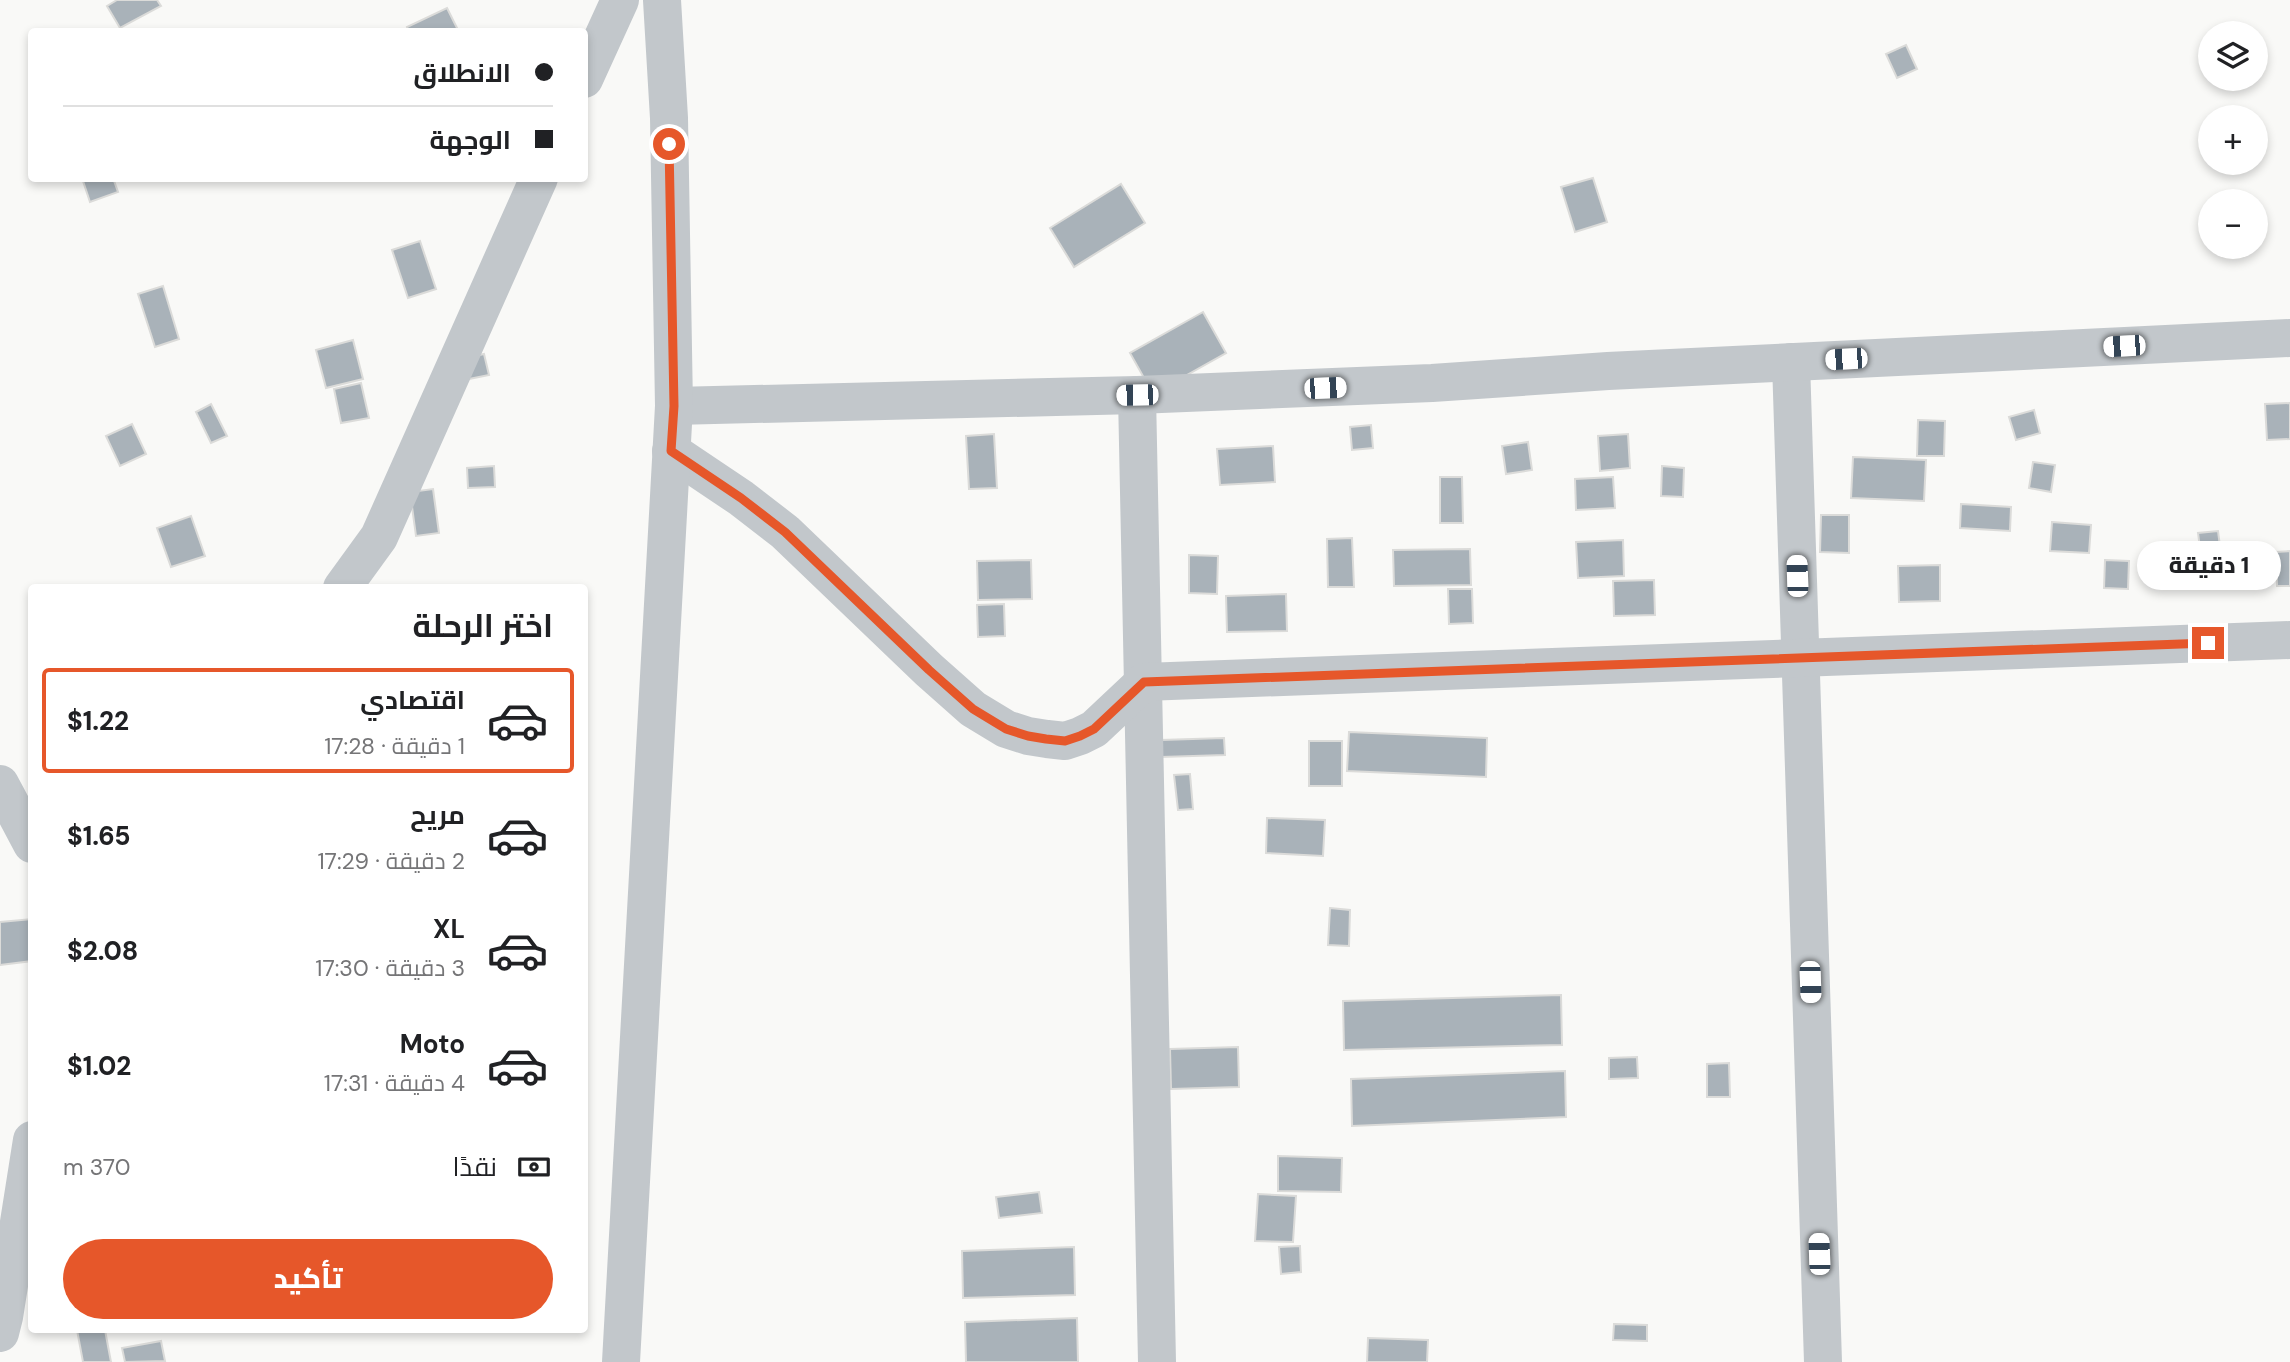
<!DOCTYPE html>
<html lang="ar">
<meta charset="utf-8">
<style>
body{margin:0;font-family:"DM Sans",Cairo,sans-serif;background:#f2f2f2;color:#202124;direction:rtl;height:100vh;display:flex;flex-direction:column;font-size:26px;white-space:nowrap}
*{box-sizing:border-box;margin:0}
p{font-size:23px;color:#757577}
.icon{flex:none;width:38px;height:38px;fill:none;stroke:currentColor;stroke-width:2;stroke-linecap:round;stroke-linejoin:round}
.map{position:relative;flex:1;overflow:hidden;direction:ltr}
.details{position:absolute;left:28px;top:584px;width:560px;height:749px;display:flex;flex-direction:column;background:#fff;border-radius:7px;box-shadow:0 4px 10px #0003;direction:rtl}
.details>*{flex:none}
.guide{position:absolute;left:28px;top:28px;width:560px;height:154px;border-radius:7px;box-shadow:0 4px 10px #0003;direction:rtl;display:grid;align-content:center;height:154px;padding:0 35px;background:#fff}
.tools{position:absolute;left:2198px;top:21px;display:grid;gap:14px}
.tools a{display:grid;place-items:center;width:70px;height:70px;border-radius:50%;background:#fff;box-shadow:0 4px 10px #0003;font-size:35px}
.end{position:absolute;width:32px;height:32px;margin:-16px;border:9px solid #e6572a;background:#fff;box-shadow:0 0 0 4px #fff}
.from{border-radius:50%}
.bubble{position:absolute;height:49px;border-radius:24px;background:#fff;box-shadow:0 4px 10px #0003;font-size:23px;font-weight:800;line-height:49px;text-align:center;direction:rtl}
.car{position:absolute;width:21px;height:42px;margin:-21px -10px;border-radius:9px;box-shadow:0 0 5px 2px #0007;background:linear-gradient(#fff 24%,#345 0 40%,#fff 0 76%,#345 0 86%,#fff 0)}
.guide b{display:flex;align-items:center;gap:24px;height:66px;font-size:26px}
.guide b+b{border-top:2px solid #e0e0e0}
.guide i{width:18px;height:18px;background:#202124}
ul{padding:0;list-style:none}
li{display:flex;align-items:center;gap:21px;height:105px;margin:0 14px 10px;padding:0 21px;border:4px solid transparent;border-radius:7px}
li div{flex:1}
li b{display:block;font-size:26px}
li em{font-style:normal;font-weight:800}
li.on{border-color:#e6572a}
li>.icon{width:63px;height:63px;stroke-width:1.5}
h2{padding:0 35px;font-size:32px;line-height:84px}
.pay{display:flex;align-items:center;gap:18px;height:77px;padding:0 35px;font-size:26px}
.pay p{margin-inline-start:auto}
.cta{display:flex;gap:14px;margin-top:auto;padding:14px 35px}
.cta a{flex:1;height:80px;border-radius:42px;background:#e6572a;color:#fff;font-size:28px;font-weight:800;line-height:80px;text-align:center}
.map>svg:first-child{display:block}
</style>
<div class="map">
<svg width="2290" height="1362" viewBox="0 0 2290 1362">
<rect width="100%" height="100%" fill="#f9f9f7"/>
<g fill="#a9b2b9" stroke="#dbdbd9" stroke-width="2">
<path d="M117,0H157L161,6L120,28L107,6Z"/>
<path d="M447,8L459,32H409L407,27Z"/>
<path d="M1906,45L1917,69L1897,78L1886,54Z"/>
<path d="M82,178H113L118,192L90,202Z"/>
<path d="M1593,178L1607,222L1575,232L1561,187Z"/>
<path d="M1121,184L1145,223L1074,267L1050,228Z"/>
<path d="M420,241L436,289L408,298L392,250Z"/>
<path d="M163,286L179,339L155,347L138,294Z"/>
<path d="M1203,312L1226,353L1153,394L1130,353Z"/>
<path d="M353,340L363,379L326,388L316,350Z"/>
<path d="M484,354L489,375L449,383L444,363Z"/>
<path d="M361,383L369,418L341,423L334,389Z"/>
<path d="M2290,403V439L2267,440L2265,404Z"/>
<path d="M211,404L227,436L211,443L196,412Z"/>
<path d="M2034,410L2040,433L2016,440L2009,417Z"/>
<path d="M1918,420L1945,421L1944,456H1917Z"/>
<path d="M132,424L146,454L120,466L106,436Z"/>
<path d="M1371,425L1373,448L1352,450L1350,427Z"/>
<path d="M994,434L997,488L969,489L966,436Z"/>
<path d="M1628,434L1630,468L1600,471L1598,436Z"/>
<path d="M1528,442L1532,470L1506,474L1502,446Z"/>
<path d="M1273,446L1275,482L1220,485L1217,449Z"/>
<path d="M1853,457L1926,460L1924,501L1851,498Z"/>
<path d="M2033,462L2055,465L2051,492L2029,488Z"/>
<path d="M494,466L495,487L468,488L467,468Z"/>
<path d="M1662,466L1684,468L1683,497L1661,496Z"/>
<path d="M1440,477H1462L1463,523H1440Z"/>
<path d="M1613,477L1615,508L1576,510L1575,479Z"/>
<path d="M433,489L439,533L416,536L410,492Z"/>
<path d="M1961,504L2011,507L2010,531L1960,528Z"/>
<path d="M1821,515H1849V553L1820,552Z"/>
<path d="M191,516L205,556L171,567L157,528Z"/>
<path d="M2052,522L2091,525L2089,553L2050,551Z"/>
<path d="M2218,531L2221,554L2201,555L2198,533Z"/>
<path d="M1352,538L1354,587H1328L1327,539Z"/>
<path d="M1623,540L1624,576L1578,578L1576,542Z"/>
<path d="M1470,549L1471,585L1394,586L1393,550Z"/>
<path d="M2290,551V586H2277L2276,552Z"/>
<path d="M1189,555L1218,556L1217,594L1189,593Z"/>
<path d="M1031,560L1032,599L978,600L977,561Z"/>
<path d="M2105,560L2129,561L2128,589L2104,588Z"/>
<path d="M1940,565V601L1899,602L1898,566Z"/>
<path d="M1654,580L1655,615L1614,616L1613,581Z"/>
<path d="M1448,589H1472L1473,623L1449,624Z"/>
<path d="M1286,594L1287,631L1227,632L1226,596Z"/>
<path d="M1004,604L1005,636L978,637L977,605Z"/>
<path d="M1349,732L1487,738L1486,777L1347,771Z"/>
<path d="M1224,738L1225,755L1161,757V740Z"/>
<rect x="1309" y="741" width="33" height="45"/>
<path d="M1190,774L1193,809L1178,810L1174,775Z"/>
<path d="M1267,818L1325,820L1323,856L1266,853Z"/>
<path d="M1330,908L1350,910L1349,946L1328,945Z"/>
<path d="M32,919V961L0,965V922Z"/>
<path d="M1561,995L1562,1045L1344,1050L1343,1001Z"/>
<path d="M1238,1047L1239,1087L1171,1089L1170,1049Z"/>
<path d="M1637,1057L1638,1078L1609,1079V1058Z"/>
<path d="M1729,1063L1730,1097H1707V1064Z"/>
<path d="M1565,1071L1566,1117L1352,1126L1351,1079Z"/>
<path d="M1278,1156L1342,1158L1341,1192L1278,1191Z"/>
<path d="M1039,1192L1042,1213L999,1218L996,1197Z"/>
<path d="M1258,1194L1296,1196L1293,1242L1255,1241Z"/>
<path d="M1300,1246L1301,1272L1281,1274L1279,1247Z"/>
<path d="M1074,1247L1075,1295L963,1298L962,1251Z"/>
<path d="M1077,1318L1078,1362H966L965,1322Z"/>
<path d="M1614,1324L1647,1325V1341L1613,1340Z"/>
<path d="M77,1330H105L111,1362H83Z"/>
<path d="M1368,1338L1428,1340L1427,1362H1367Z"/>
<path d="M161,1341L165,1361L125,1362L122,1348Z"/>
</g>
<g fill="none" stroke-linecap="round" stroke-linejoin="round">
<g stroke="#c2c7cb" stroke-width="38">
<path d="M584,79L620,0"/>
<path d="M1791,362L1823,1362"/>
<path d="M1137,395L1157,1362"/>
<path d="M674,406L1137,395L1432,383L1608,371L2290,338"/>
<path d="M671,451L741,498L785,532L929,670L973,709L1006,729L1028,736L1047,739L1065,741L1080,736L1094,729L1144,682L2290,640"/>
<path d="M342,588L379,537L539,178"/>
<path d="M0,784L32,844"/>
<path d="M0,1333L4,1317L32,1140"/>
<path d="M621,1362L674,406L669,118L662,0"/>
</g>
</g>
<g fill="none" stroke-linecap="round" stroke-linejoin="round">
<path stroke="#e6572a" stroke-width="9" d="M669,144L674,406L671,451L741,498L785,532L929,670L973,709L1006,729L1028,736L1046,739L1065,741L1080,736L1094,729L1144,682L2208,643"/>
</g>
</svg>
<div class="tools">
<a><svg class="icon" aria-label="layers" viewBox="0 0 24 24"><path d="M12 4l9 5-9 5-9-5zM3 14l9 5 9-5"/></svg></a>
<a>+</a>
<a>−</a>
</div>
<i class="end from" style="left:669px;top:144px"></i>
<i class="end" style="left:2208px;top:643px"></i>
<div class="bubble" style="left:2137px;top:541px;width:144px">1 دقيقة</div>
<i class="car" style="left:2124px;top:346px;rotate:267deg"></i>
<i class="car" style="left:1846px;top:359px;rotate:267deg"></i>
<i class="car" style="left:1325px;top:388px;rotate:88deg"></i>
<i class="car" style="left:1137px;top:395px;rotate:269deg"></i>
<i class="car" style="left:1797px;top:576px;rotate:358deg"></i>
<i class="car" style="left:1810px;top:982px;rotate:178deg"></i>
<i class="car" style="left:1819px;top:1254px;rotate:358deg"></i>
<div class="guide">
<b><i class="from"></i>الانطلاق</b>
<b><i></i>الوجهة</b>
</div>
<section class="details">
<h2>اختر الرحلة</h2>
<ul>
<li class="on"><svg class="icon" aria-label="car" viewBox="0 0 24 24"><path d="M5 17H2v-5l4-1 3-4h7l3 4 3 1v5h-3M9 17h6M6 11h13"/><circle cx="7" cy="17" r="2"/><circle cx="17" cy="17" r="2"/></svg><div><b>اقتصادي</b><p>1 دقيقة · 17:28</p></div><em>$1.22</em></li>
<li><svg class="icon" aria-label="car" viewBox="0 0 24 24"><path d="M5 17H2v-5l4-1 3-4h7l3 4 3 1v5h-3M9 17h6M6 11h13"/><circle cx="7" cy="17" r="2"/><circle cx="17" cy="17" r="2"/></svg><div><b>مريح</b><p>2 دقيقة · 17:29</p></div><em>$1.65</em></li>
<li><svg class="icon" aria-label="car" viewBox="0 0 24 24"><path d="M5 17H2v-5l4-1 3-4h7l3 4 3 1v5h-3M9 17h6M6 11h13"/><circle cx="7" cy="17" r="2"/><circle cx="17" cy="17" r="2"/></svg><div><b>XL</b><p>3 دقيقة · 17:30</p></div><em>$2.08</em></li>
<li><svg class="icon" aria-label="car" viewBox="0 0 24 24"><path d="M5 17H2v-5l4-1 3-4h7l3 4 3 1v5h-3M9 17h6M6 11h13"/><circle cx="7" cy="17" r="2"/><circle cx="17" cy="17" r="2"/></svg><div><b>Moto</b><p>4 دقيقة · 17:31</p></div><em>$1.02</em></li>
</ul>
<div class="pay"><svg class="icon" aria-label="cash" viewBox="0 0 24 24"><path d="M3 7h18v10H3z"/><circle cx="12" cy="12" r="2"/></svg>نقدًا<p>370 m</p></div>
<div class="cta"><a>تأكيد</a></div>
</section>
</div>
